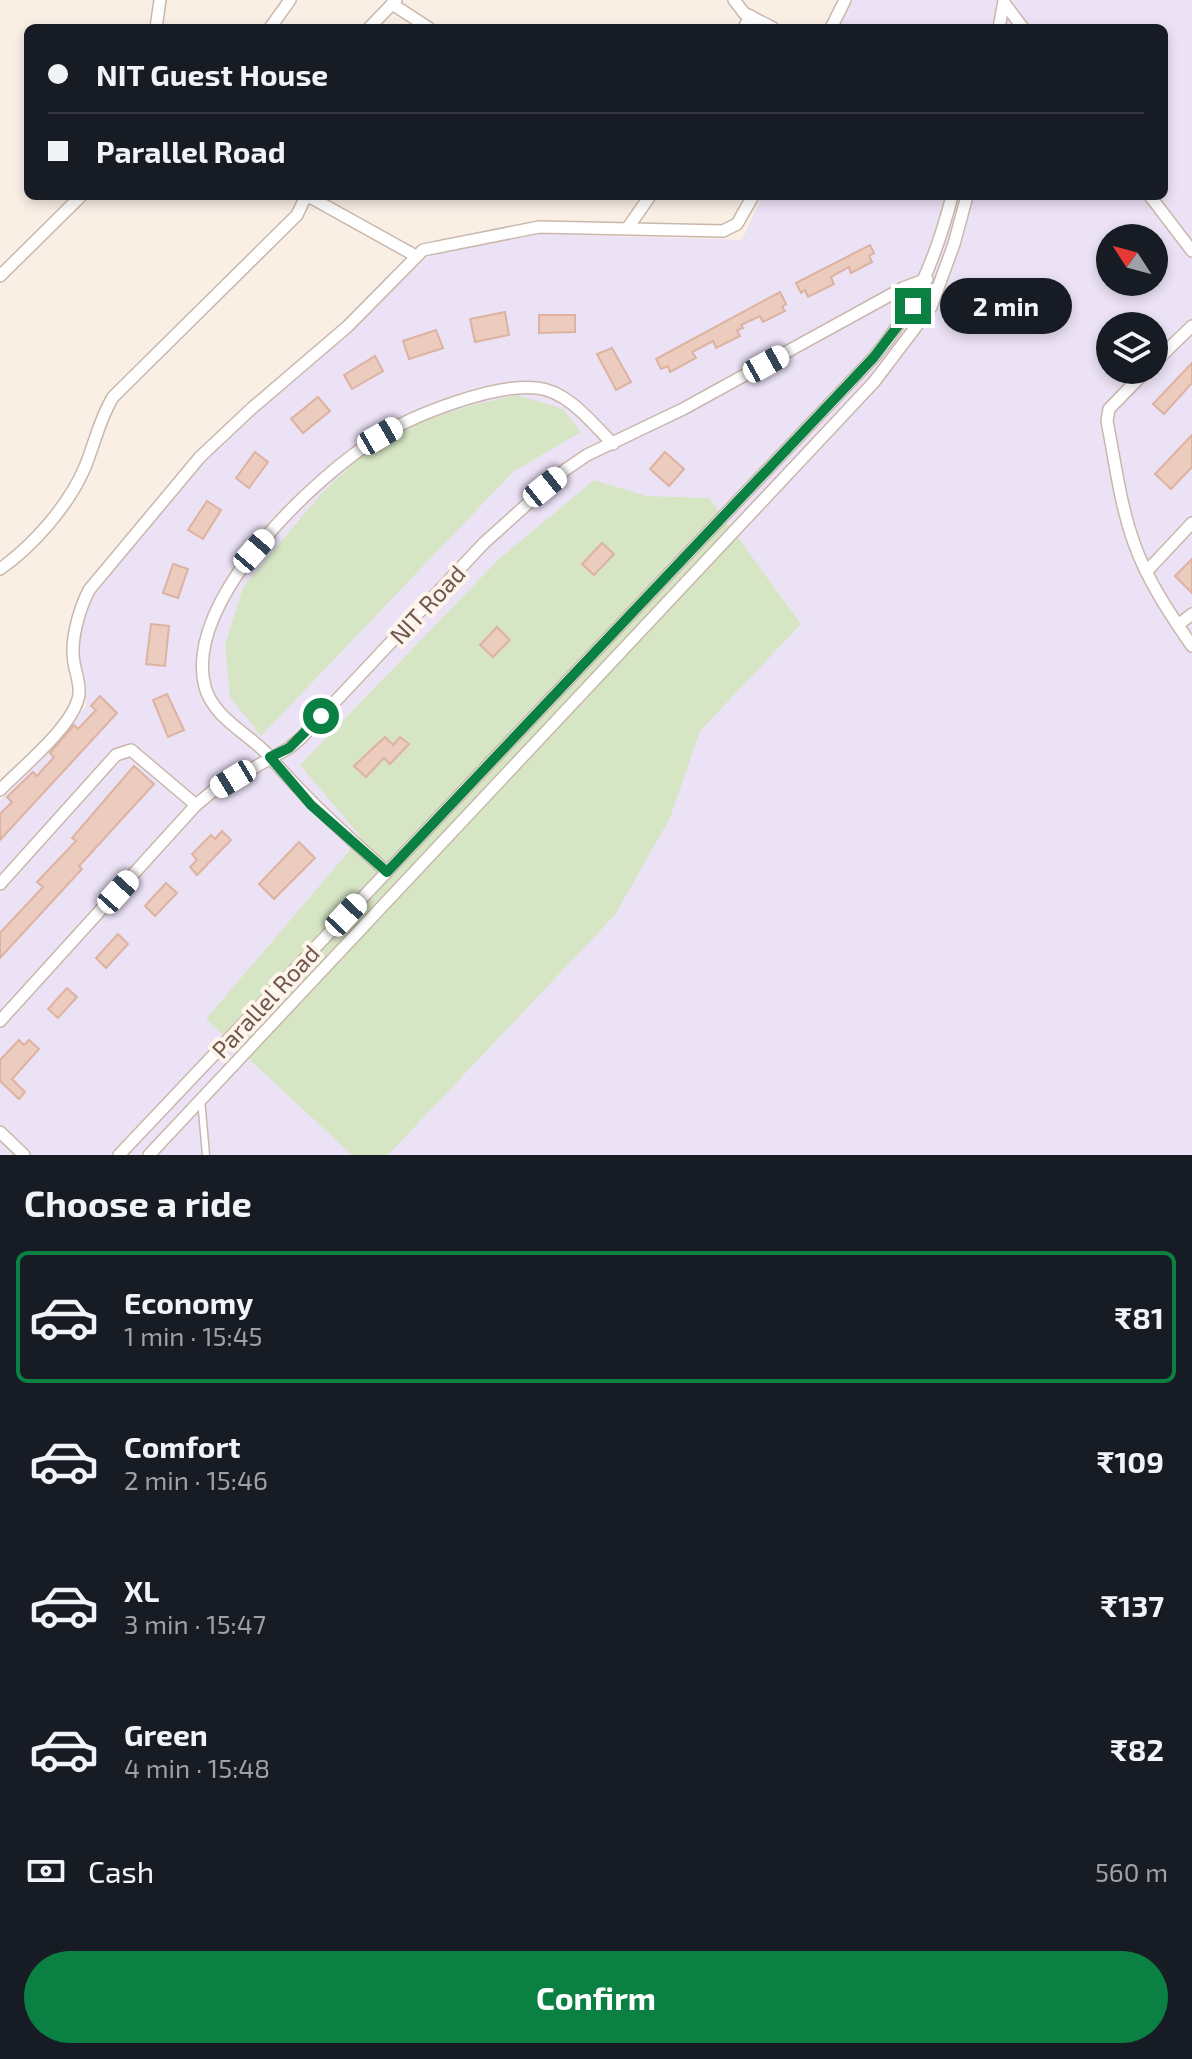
<!DOCTYPE html>
<meta charset="utf-8">
<style>
body{margin:0;font-family:"Exo 2",sans-serif;background:#20242c;color:#f1f3f6;height:100vh;display:flex;flex-direction:column;font-size:30px;white-space:nowrap}
*{box-sizing:border-box;margin:0}
p{font-size:26px;color:#9ea1a6}
.icon{flex:none;width:44px;height:44px;fill:none;stroke:currentColor;stroke-width:2;stroke-linecap:round;stroke-linejoin:round}
.map{position:relative;height:1155px;overflow:hidden}
.drawer{display:flex;flex-direction:column;background:#171b24;flex:1}
.drawer>*{flex:none}
.top-card{position:absolute;left:24px;top:24px;width:1144px;height:176px;border-radius:12px;box-shadow:0 4px 12px #0003;display:grid;align-content:center;height:176px;padding:0 24px;background:#171b24}
.needle{width:52px;rotate:306deg}
.buttons{position:absolute;left:1096px;top:224px;display:grid;gap:16px}
.buttons a{display:grid;place-items:center;width:72px;height:72px;border-radius:50%;background:#171b24;box-shadow:0 4px 12px #0003;font-size:40px}
.end{position:absolute;width:36px;height:36px;margin:-18px;border:10px solid #0b8043;background:#fff;box-shadow:0 0 0 4px #fff}
.from{border-radius:50%}
.bubble{position:absolute;height:56px;border-radius:28px;background:#171b24;box-shadow:0 4px 12px #0003;font-size:26px;font-weight:700;line-height:56px;text-align:center}
.car{position:absolute;width:24px;height:48px;margin:-24px -12px;border-radius:10px;box-shadow:0 0 6px 2px #0007;background:linear-gradient(#fff 24%,#345 0 40%,#fff 0 76%,#345 0 86%,#fff 0)}
.top-card b{display:flex;align-items:center;gap:28px;height:76px;font-size:30px}
.top-card b+b{border-top:2px solid #363941}
.top-card i{width:20px;height:20px;background:#f1f3f6}
ul{padding:0;list-style:none}
li{display:flex;align-items:center;gap:24px;height:132px;margin:0 16px 12px;padding:0 8px;border:4px solid transparent;border-radius:12px}
li div{flex:1}
li b{display:block;font-size:30px}
li em{font-style:normal;font-weight:700}
li.active{border-color:#0b8043}
li>.icon{width:72px;height:72px;stroke-width:1.5}
h2{padding:0 24px;font-size:36px;line-height:96px}
.pay{display:flex;align-items:center;gap:20px;height:88px;padding:0 24px;font-size:30px}
.pay p{margin-inline-start:auto}
.action{display:flex;gap:16px;margin-top:auto;padding:16px 24px}
.action a{flex:1;height:92px;border-radius:48px;background:#0b8043;color:#fff;font-size:32px;font-weight:700;line-height:92px;text-align:center}
.map>svg:first-child{display:block}
</style>
<div class="map">
<svg width="1192" height="1155" viewBox="0 0 1192 1155">
<rect width="100%" height="100%" fill="#faefe5"/>
<path fill="#ece2f6" fill-rule="evenodd" d="M853,0H1192V1155H0V801L87,705L77,658L86,606L100,583L208,457L288,383L344,338L428,256L540,234L742,240L762,196H1164V28H839ZM1110,238H1154V282H1110ZM1110,326H1154V370H1110Z"/>
<g fill="#d6e6c5">
<path d="M517,395L563,409L581,432L513,472L261,736L230,697L225,645L243,587L320,495L359,458L421,422L469,406Z"/>
<path d="M594,480L646,496L709,498L801,624L700,731L670,818L615,915L388,1155H352L206,1019L361,837L300,765L500,558Z"/>
</g>
<g fill="#ecccbf" stroke="#ddb2a1" stroke-width="2">
<path d="M870,245L874,253L869,256L872,262L851,273L849,267L831,277L834,284L808,297L805,290L801,293L796,283Z"/>
<path d="M780,292L786,304L782,307L785,311L763,322L760,316L741,325L743,328L737,330L740,336L716,348L713,341L692,352L696,358L670,372L668,366L661,369L656,359Z"/>
<path d="M505,312L509,335L475,342L470,319Z"/>
<path d="M539,315H575V332L539,333Z"/>
<path d="M436,330L443,348L409,359L403,341Z"/>
<path d="M612,348L631,382L616,390L597,354Z"/>
<path d="M375,356L383,371L352,389L344,375Z"/>
<path d="M1192,363V383L1164,414L1153,404Z"/>
<path d="M318,397L330,411L303,433L291,419Z"/>
<path d="M1192,435V467L1171,489L1155,474Z"/>
<path d="M255,452L268,462L249,488L236,478Z"/>
<path d="M665,452L684,469L669,486L650,469Z"/>
<path d="M207,501L221,510L203,539L188,530Z"/>
<path d="M602,543L614,554L594,575L582,564Z"/>
<path d="M1192,559V593L1175,576Z"/>
<path d="M173,564L188,569L178,598L163,593Z"/>
<path d="M151,624L169,626L165,666L146,664Z"/>
<path d="M497,627L510,640L493,657L480,645Z"/>
<path d="M167,694L184,730L168,737L153,700Z"/>
<path d="M100,696L117,713L0,840V814L12,802L7,797L33,772L37,776L54,757L50,753L74,725L78,729L96,710L91,706Z"/>
<path d="M385,737L393,745L400,737L409,744L390,764L384,758L366,777L354,766Z"/>
<path d="M134,766L154,784L79,866L82,869L0,958V933L43,887L37,882L76,841L72,838Z"/>
<path d="M222,831L231,840L197,875L190,867L197,860L192,854L211,835L215,839Z"/>
<path d="M299,842L315,858L274,899L259,884Z"/>
<path d="M166,883L177,893L155,916L145,906Z"/>
<path d="M118,934L128,944L106,968L96,958Z"/>
<path d="M67,988L77,997L58,1018L48,1009Z"/>
<path d="M19,1040L24,1045L29,1040L39,1049L12,1079L25,1092L19,1099L0,1081V1060Z"/>
</g>
<g fill="none" stroke-linecap="round" stroke-linejoin="round">
<defs>
<path id="service" d="M201,1099L206,1155"/>
<g id="minor">
<path d="M734,0L744,13L773,28"/>
<path d="M1004,3L1023,28"/>
<path d="M392,4L429,28"/>
<path d="M156,28L160,0"/>
<path d="M270,28L290,0"/>
<path d="M369,28L396,0"/>
<path d="M744,28L750,16"/>
<path d="M831,28L845,0"/>
<path d="M999,28L1004,1"/>
<path d="M308,196L416,256"/>
<path d="M1150,196L1192,251"/>
<path d="M629,226L650,196"/>
<path d="M0,276L81,196"/>
<path d="M1154,363L1192,326"/>
<path d="M1147,370L1109,409L1107,421C1115,461 1120,504 1134,543C1147,580 1170,614 1192,646"/>
<path d="M0,569C33,546 69,505 85,467C95,443 99,420 113,397L297,215L306,196"/>
<path d="M1147,571L1192,523"/>
<path d="M1178,625L1192,614"/>
<path d="M0,790C21,768 76,724 79,694C80,683 76,674 74,663C70,640 79,610 89,590L200,457L251,409L348,326L423,250L539,227L723,231L737,224L753,196"/>
<path d="M387,872C346,835 306,799 270,757C250,734 214,719 205,687C182,601 316,475 382,435C416,414 496,383 537,388C568,391 592,423 613,444"/>
<path d="M0,884L116,755L131,750L196,805"/>
<path d="M0,1021L196,805L214,790L289,748L301,738L484,543L565,470L587,455L683,409L903,288L927,279"/>
<path d="M0,1132L24,1155"/>
<path d="M119,1155L874,357C915,309 936,258 952,196"/>
<path d="M149,1155L874,382L931,307L954,244L967,196"/>
</g>
</defs>
<use href="#service" stroke="#cab7ac" stroke-width="9"/>
<use href="#minor" stroke="#cab7ac" stroke-width="14"/>
<use href="#service" stroke="#fff" stroke-width="6"/>
<use href="#minor" stroke="#fff" stroke-width="11"/>
</g>
<g fill="none" stroke-linecap="round" stroke-linejoin="round">
<path stroke="#0b8043" stroke-width="10" d="M321,716L289,748L270,757L311,805L387,872L874,357L913,306"/>
</g>
<g text-anchor="middle" dominant-baseline="central" stroke-width="8" stroke-linejoin="round" paint-order="stroke">
<g font-size="24" fill="#70564d" stroke="#fdf4eb">
<text transform="translate(427 604) rotate(-47)">NIT Road</text>
<text transform="translate(265 1001) rotate(-47)">Parallel Road</text>
</g>
</g>
</svg>
<div class="buttons">
<a><svg class="needle" viewBox="-14 -14 28 28"><path d="M0-13l5 13h-10z" fill="#e53935"/><path d="M0 13l5-13h-10z" fill="#9ea1a6"/></svg></a>
<a><svg class="icon" aria-label="layers" viewBox="0 0 24 24"><path d="M12 4l9 5-9 5-9-5zM3 14l9 5 9-5"/></svg></a>
</div>
<i class="end from" style="left:321px;top:716px"></i>
<i class="end" style="left:913px;top:306px"></i>
<div class="bubble" style="left:940px;top:278px;width:132px">2 min</div>
<i class="car" style="left:766px;top:364px;rotate:61deg"></i>
<i class="car" style="left:380px;top:436px;rotate:60deg"></i>
<i class="car" style="left:545px;top:487px;rotate:51deg"></i>
<i class="car" style="left:254px;top:551px;rotate:41deg"></i>
<i class="car" style="left:233px;top:779px;rotate:239deg"></i>
<i class="car" style="left:118px;top:892px;rotate:42deg"></i>
<i class="car" style="left:346px;top:915px;rotate:43deg"></i>
<div class="top-card">
<b><i class="from"></i>NIT Guest House</b>
<b><i></i>Parallel Road</b>
</div>
</div>
<section class="drawer">
<h2>Choose a ride</h2>
<ul>
<li class="active"><svg class="icon" aria-label="car" viewBox="0 0 24 24"><path d="M5 17H2v-5l4-1 3-4h7l3 4 3 1v5h-3M9 17h6M6 11h13"/><circle cx="7" cy="17" r="2"/><circle cx="17" cy="17" r="2"/></svg><div><b>Economy</b><p>1 min · 15:45</p></div><em>₹81</em></li>
<li><svg class="icon" aria-label="car" viewBox="0 0 24 24"><path d="M5 17H2v-5l4-1 3-4h7l3 4 3 1v5h-3M9 17h6M6 11h13"/><circle cx="7" cy="17" r="2"/><circle cx="17" cy="17" r="2"/></svg><div><b>Comfort</b><p>2 min · 15:46</p></div><em>₹109</em></li>
<li><svg class="icon" aria-label="car" viewBox="0 0 24 24"><path d="M5 17H2v-5l4-1 3-4h7l3 4 3 1v5h-3M9 17h6M6 11h13"/><circle cx="7" cy="17" r="2"/><circle cx="17" cy="17" r="2"/></svg><div><b>XL</b><p>3 min · 15:47</p></div><em>₹137</em></li>
<li><svg class="icon" aria-label="car" viewBox="0 0 24 24"><path d="M5 17H2v-5l4-1 3-4h7l3 4 3 1v5h-3M9 17h6M6 11h13"/><circle cx="7" cy="17" r="2"/><circle cx="17" cy="17" r="2"/></svg><div><b>Green</b><p>4 min · 15:48</p></div><em>₹82</em></li>
</ul>
<div class="pay"><svg class="icon" aria-label="cash" viewBox="0 0 24 24"><path d="M3 7h18v10H3z"/><circle cx="12" cy="12" r="2"/></svg>Cash<p>560 m</p></div>
<div class="action"><a>Confirm</a></div>
</section>
